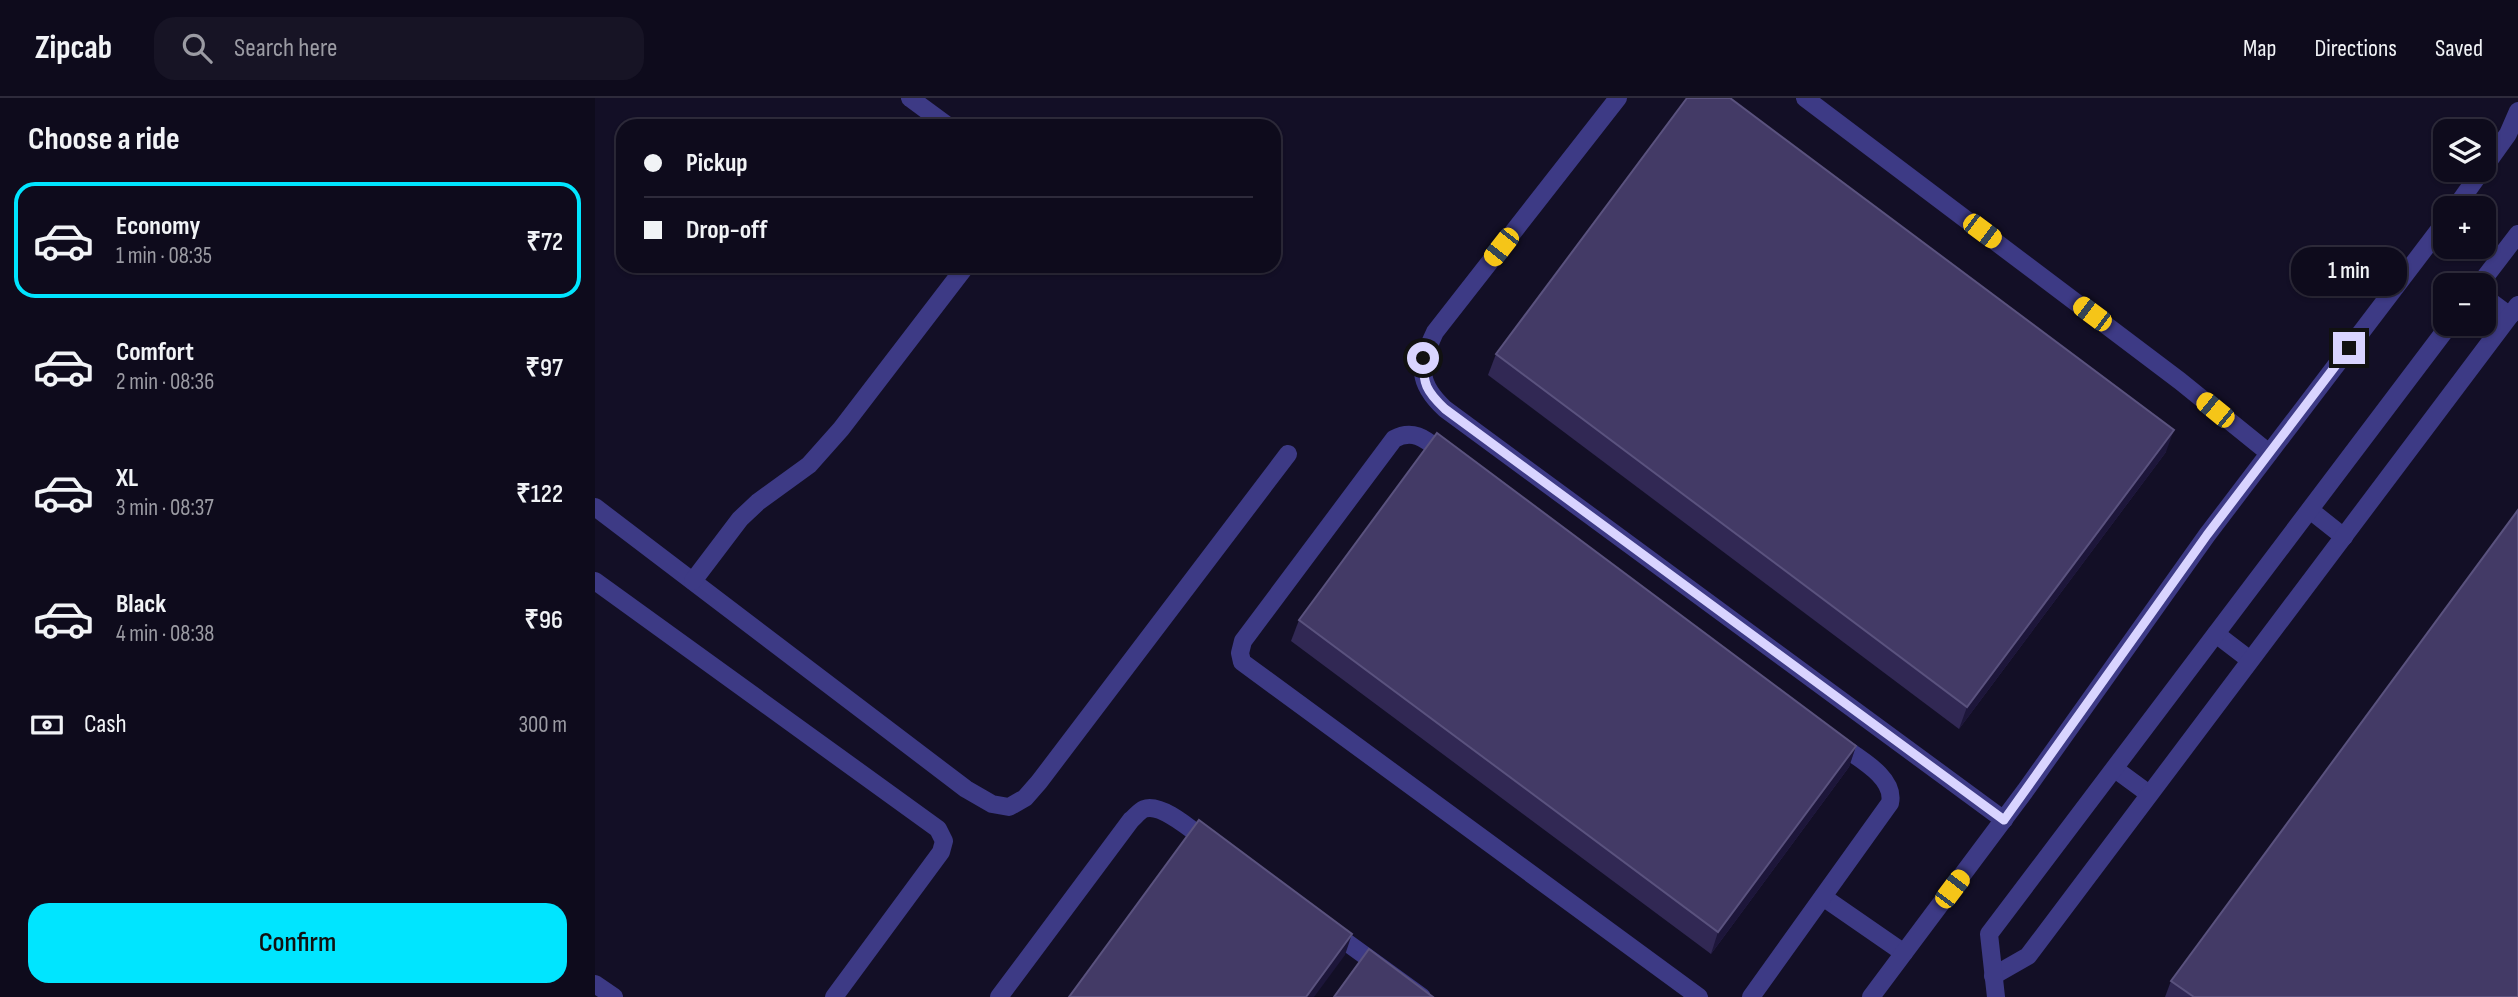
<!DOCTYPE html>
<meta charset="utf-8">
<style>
body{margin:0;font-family:"Sofia Sans Condensed",sans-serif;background:#171425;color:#f1f3f6;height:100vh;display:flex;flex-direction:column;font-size:26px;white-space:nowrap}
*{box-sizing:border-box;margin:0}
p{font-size:23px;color:#9b9ba3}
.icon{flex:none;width:38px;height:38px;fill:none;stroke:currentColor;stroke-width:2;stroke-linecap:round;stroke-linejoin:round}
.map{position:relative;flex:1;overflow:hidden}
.panel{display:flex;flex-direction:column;background:#0e0b1c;width:595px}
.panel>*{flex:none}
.banner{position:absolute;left:21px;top:21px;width:665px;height:154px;border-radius:21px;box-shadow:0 2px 5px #0004,0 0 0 2px #2e2b3b;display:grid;align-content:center;height:154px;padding:0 28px;background:#0e0b1c}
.controls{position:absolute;left:1838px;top:21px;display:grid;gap:14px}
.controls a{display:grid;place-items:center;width:63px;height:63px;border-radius:14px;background:#0e0b1c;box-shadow:0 2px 5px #0004,0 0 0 2px #2e2b3b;font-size:35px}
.end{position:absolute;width:32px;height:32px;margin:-16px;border:9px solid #d9d4ff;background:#111;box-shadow:0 0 0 4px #111}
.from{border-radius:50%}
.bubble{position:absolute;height:49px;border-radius:21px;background:#0e0b1c;box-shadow:0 2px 5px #0004,0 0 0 2px #2e2b3b;font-size:23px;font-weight:600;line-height:49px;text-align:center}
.car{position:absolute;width:21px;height:42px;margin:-21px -10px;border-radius:9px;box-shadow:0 0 5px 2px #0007;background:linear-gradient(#f5c518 24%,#345 0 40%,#f5c518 0 76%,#345 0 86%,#f5c518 0)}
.banner b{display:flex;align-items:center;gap:24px;height:66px;font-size:26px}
.banner b+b{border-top:2px solid #2e2b3b}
.banner i{width:18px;height:18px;background:#f1f3f6}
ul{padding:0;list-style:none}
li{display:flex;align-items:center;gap:21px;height:116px;margin:0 14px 10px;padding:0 14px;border:4px solid transparent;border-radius:21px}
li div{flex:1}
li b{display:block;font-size:26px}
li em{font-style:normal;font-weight:600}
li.on{border-color:#00e5ff}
li>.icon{width:63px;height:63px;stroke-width:1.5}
h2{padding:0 28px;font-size:32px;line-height:84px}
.pay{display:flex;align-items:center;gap:18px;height:77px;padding:0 28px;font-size:26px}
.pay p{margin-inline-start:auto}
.action{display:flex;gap:14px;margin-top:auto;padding:14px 28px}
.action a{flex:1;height:80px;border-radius:21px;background:#00e5ff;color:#111;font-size:28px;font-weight:600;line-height:80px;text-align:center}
header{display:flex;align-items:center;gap:42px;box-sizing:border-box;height:98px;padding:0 35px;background:#0e0b1c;border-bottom:2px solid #2e2b3b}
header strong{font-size:33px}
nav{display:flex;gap:38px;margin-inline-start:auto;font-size:24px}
.search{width:490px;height:63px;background:#171425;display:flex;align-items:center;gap:18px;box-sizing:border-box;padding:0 24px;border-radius:21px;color:#9b9ba3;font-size:26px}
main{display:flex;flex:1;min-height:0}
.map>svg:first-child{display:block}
</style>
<header>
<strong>Zipcab</strong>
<div class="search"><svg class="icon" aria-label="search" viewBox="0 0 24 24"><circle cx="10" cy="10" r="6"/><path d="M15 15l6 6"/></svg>Search here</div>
<nav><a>Map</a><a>Directions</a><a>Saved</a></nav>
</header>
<main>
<section class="panel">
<h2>Choose a ride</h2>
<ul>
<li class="on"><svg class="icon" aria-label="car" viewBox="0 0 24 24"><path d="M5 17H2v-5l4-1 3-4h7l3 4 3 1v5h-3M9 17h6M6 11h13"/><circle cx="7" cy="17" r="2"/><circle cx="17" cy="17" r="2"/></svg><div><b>Economy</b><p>1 min · 08:35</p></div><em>₹72</em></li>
<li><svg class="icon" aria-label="car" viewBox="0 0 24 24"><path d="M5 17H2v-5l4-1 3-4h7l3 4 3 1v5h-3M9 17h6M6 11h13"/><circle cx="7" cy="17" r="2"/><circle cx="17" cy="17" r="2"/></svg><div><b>Comfort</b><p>2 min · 08:36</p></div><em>₹97</em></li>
<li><svg class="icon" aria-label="car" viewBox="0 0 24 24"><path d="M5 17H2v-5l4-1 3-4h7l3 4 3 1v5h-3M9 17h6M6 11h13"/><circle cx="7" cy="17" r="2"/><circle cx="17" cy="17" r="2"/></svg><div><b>XL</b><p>3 min · 08:37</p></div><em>₹122</em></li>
<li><svg class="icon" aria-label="car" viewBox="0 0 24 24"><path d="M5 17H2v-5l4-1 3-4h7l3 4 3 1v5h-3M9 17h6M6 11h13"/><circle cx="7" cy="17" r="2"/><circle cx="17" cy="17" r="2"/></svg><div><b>Black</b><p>4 min · 08:38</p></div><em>₹96</em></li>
</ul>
<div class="pay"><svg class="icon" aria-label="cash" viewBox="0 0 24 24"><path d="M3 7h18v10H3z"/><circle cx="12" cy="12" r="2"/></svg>Cash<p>300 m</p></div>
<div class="action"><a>Confirm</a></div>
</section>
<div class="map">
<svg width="1923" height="899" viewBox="0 0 1923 899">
<rect width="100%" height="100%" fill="#130f26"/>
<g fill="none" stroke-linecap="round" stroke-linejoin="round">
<g stroke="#3d3a85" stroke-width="18">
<path d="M315,0L353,28"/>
<path d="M1023,0L840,234C824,268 821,284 850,311L1409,722"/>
<path d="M1210,0L1585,283L1674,355"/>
<path d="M1860,110L1913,36L1923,13"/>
<path d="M1884,187L1923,136"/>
<path d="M1888,198L1915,218"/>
<path d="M852,358C834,345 821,329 799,341L648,543L645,555L647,564L1104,899"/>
<path d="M0,409L371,691L397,706L414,709L430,700L444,684L693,356"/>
<path d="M1715,412L1749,439"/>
<path d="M0,483L343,731L349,743L346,754L239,899"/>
<path d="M98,483L145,421L163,404L214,367L246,331L371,168"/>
<path d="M1621,536L1655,562"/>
<path d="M1520,671L1554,696"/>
<path d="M1228,799L1309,855"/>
<path d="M736,833L827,899"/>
<path d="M1398,878L1433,858L1923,207"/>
<path d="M0,886L19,899"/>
<path d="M404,899L536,722C540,719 544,713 549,711C567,704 600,735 614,745"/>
<path d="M1156,899L1295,705C1301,678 1259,658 1241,644"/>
<path d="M1276,899L1430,693L1612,437L1850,124"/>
<path d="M1401,899L1394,836L1855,226"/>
</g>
</g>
<g fill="#312854">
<path d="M901,256L1571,354L1364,631L893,277Z"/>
<path d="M704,522L1261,648L1254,669L1116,856L696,543Z"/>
<path d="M1576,883L1923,899H1570Z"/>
</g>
<g fill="#1d163a">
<path d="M1579,332L1571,354L1364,631L1372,609Z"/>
<path d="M1261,648L1254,669L1116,856L1123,834Z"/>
<path d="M757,836L750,857L719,899H711Z"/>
</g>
<g fill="#433a66" stroke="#5a527e" stroke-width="2">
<path d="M1092,0H1135L1579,332L1372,609L901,256Z"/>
<path d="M842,335L1261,648L1123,834L704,522Z"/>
<path d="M1923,412V899H1599L1576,883Z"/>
<path d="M604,722L757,836L711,899H474Z"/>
<path d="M774,851L838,899H739Z"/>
</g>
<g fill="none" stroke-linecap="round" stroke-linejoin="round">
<path stroke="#d9d4ff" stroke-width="9" d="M828,260C828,286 831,293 850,311L1409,722L1612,437L1754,250"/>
</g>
</svg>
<div class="controls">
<a><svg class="icon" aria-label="layers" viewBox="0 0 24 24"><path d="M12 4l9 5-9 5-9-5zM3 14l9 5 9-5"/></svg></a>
<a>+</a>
<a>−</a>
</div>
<i class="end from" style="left:828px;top:260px"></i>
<i class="end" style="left:1754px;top:250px"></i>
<div class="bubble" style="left:1696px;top:149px;width:116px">1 min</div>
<i class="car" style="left:1387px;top:133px;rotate:127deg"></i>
<i class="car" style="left:906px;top:149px;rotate:218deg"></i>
<i class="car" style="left:1497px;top:216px;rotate:307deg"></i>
<i class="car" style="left:1620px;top:312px;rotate:309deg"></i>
<i class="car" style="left:1357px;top:791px;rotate:37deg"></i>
<div class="banner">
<b><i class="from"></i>Pickup</b>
<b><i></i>Drop-off</b>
</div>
</div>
</main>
